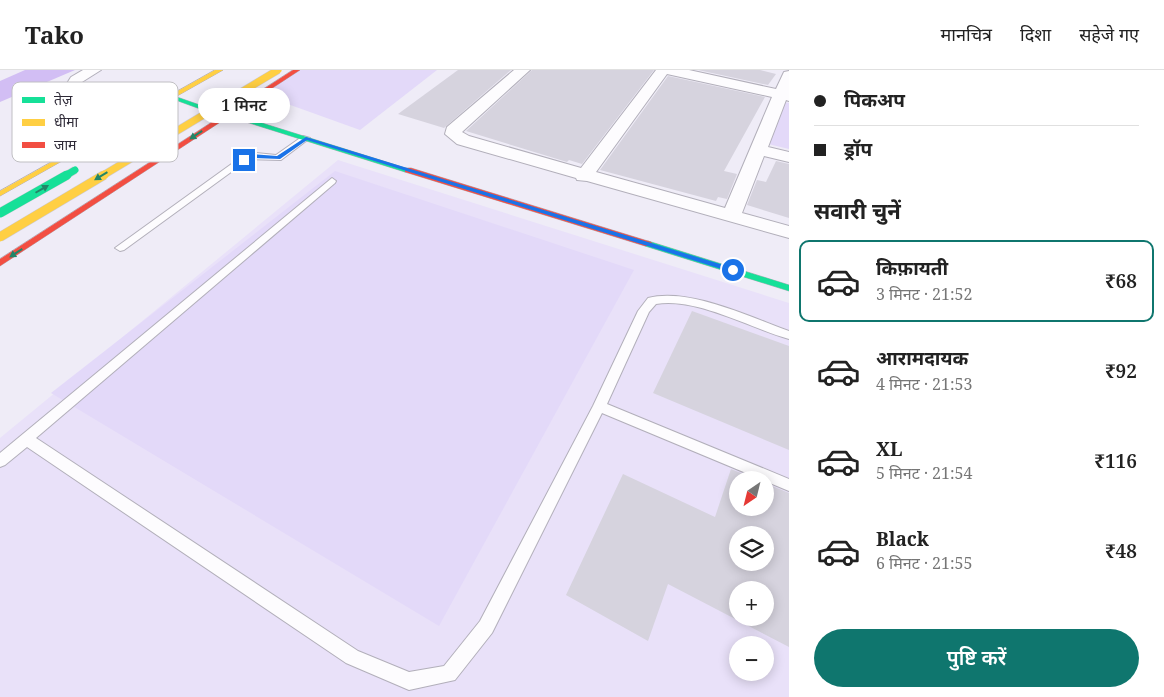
<!DOCTYPE html>
<html lang="hi">
<meta charset="utf-8">
<style>
body{margin:0;font-family:"Noto Serif","Noto Sans Devanagari",serif;background:#f2f2f2;color:#222;height:100vh;display:flex;flex-direction:column;font-size:19px;white-space:nowrap}
*{box-sizing:border-box;margin:0}
p{font-size:16px;color:#767676}
.icon{flex:none;width:28px;height:28px;fill:none;stroke:currentColor;stroke-width:2;stroke-linecap:round;stroke-linejoin:round}
.map{position:relative;flex:1;overflow:hidden}
.sheet{display:flex;flex-direction:column;background:#fff;width:375px}
.sheet>*{flex:none}
.hud{display:grid;align-content:center;height:110px;padding:0 25px;background:#fff}
.needle{width:32px;rotate:215deg}
.buttons{position:absolute;left:729px;top:401px;display:grid;gap:10px}
.buttons a{display:grid;place-items:center;width:45px;height:45px;border-radius:50%;background:#fff;box-shadow:0 2px 12px #0003;font-size:25px}
.end{position:absolute;width:22px;height:22px;margin:-11px;border:6px solid #1a73e8;background:#fff;box-shadow:0 0 0 2px #fff}
.from{border-radius:50%}
.bubble{position:absolute;height:35px;border-radius:18px;background:#fff;box-shadow:0 2px 12px #0003;font-size:16px;font-weight:600;line-height:35px;text-align:center}
.hud b{display:flex;align-items:center;gap:18px;height:48px;font-size:19px}
.hud b+b{border-top:1px solid #e0e0e0}
.hud i{width:12px;height:12px;background:#222}
ul{padding:0;list-style:none}
li{display:flex;align-items:center;gap:15px;height:82px;margin:0 10px 8px;padding:0 15px;border:2px solid transparent;border-radius:10px}
li div{flex:1}
li b{display:block;font-size:19px}
li em{font-style:normal;font-weight:600}
li.active{border-color:#0f766e}
li>.icon{width:45px;height:45px;stroke-width:1.5}
h2{padding:0 25px;font-size:22px;line-height:60px}
.primary-button{display:flex;gap:10px;margin-top:auto;padding:10px 25px}
.primary-button a{flex:1;height:58px;border-radius:30px;background:#0f766e;color:#fff;font-size:20px;font-weight:600;line-height:58px;text-align:center}
header{display:flex;align-items:center;gap:30px;box-sizing:border-box;height:70px;padding:0 25px;background:#fff;border-bottom:1px solid #e0e0e0}
header strong{font-size:24px}
nav{display:flex;gap:28px;margin-inline-start:auto;font-size:18px}
main{display:flex;flex:1;min-height:0}
.map>svg:first-child{display:block}
</style>
<header>
<strong>Tako</strong>
<nav><a>मानचित्र</a><a>दिशा</a><a>सहेजे गए</a></nav>
</header>
<main>
<div class="map">
<svg width="789" height="627" viewBox="0 0 789 627">
<rect width="100%" height="100%" fill="#efecf7"/>
<path fill="#e9e1f9" fill-rule="evenodd" d="M338,90L789,233V627H0V368ZM738,410H765V438H738ZM738,465H765V492H738ZM738,520H765V548H738ZM738,575H765V602H738Z"/>
<g fill="#e3d9f9">
<path d="M295,0H437L360,60L257,23Z"/>
<path d="M784,32L789,33V79L768,74Z"/>
<path d="M335,101L634,200L439,556L51,323Z"/>
</g>
<path fill="#d2bef4" d="M25,0H75L0,32V11Z"/>
<g fill="#d6d3de" fill-rule="evenodd">
<path d="M458,0H511L444,58L398,44Z"/>
<path d="M532,0H654L582,94L569,90L567,92L466,61Z"/>
<path d="M698,0H760L776,4L768,15Z"/>
<path d="M668,6L765,27L724,101L737,104L727,129L718,127L716,131L600,100Z"/>
<path d="M776,91L789,94V148L747,135L757,110L766,112Z"/>
<path d="M692,241L789,276V380L653,323Z"/>
<path d="M731,399L758,410H738V438H765V413L789,423V577L668,514L648,571L566,525L623,404L715,447ZM738,465H765V492H738ZM738,520H765V548H738Z"/>
</g>
<g fill="none" stroke-linecap="round" stroke-linejoin="round">
<defs>
<g id="lane">
<path d="M303,66L310,68L281,90L249,89L124,180L120,181L115,178L244,85L256,83L276,85Z"/>
<path d="M332,108L336,111L335,113L36,368L358,581L409,602L444,596L480,551L593,336L638,241L648,228C688,217 750,247 789,261V269C750,258 696,227 656,234L649,242L607,334L789,409V421L602,343L492,563L455,610L409,620L346,593L27,377L5,395L0,397V383Z"/>
</g>
<g id="street">
<path d="M83,0H101L82,12L83,17L148,41L150,44L148,47H136L72,23L66,15L71,7Z"/>
<path d="M514,0H530L462,62L469,66L581,98L656,0H689L776,19L784,2L789,1V31L786,30L768,77L789,82V92L764,86L742,143L789,156V168L587,111L577,110L576,108L457,74L445,64L447,57ZM667,4L772,27L725,138L596,102Z"/>
</g>
<g id="fast">
<path d="M170,26H174L217,41L230,43L412,100L405,102L227,46L214,44L170,28Z"/>
<path d="M648,171L789,215V221L645,176V172Z"/>
</g>
<path id="slow" d="M215,0H223L0,126V121Z"/>
<g id="jam">
<path d="M293,0H300L0,196V189Z"/>
<path d="M405,98H411L651,172L653,174L651,176H645L405,102Z"/>
</g>
</defs>
<use href="#lane" stroke="#b2afba" stroke-width="2"/>
<use href="#street" stroke="#b2afba" stroke-width="2"/>
<use href="#fast" stroke="#b2afba" stroke-width="1"/>
<use href="#slow" stroke="#b2afba" stroke-width="1"/>
<use href="#jam" stroke="#b2afba" stroke-width="1"/>
<use href="#lane" fill="#fdfcfe" fill-rule="evenodd"/>
<use href="#street" fill="#fdfcfe" fill-rule="evenodd"/>
<use href="#fast" fill="#16e098" fill-rule="evenodd"/>
<use href="#slow" fill="#ffcf43" fill-rule="evenodd"/>
<use href="#jam" fill="#f24e42" fill-rule="evenodd"/>
<defs>
<path id="fast-bridge-far1" d="M65,106L75,100"/>
<path id="fast-bridge" d="M0,143L67,105"/>
<path id="slow-bridge-far1" d="M102,106L278,0"/>
<path id="slow-bridge" d="M0,167L104,105"/>
</defs>
<use href="#fast-bridge-far1" stroke="#ccc9d0" stroke-width="8" stroke-linecap="butt"/>
<use href="#fast-bridge" stroke="#ccc9d0" stroke-width="10" stroke-linecap="butt"/>
<use href="#slow-bridge-far1" stroke="#ccc9d0" stroke-width="8" stroke-linecap="butt"/>
<use href="#slow-bridge" stroke="#ccc9d0" stroke-width="10" stroke-linecap="butt"/>
<use href="#fast-bridge-far1" stroke="#16e098" stroke-width="7"/>
<use href="#fast-bridge" stroke="#16e098" stroke-width="9"/>
<use href="#slow-bridge-far1" stroke="#ffcf43" stroke-width="7"/>
<use href="#slow-bridge" stroke="#ffcf43" stroke-width="9"/>
</g>
<defs><path id="oneway-solid" d="M-6-.8H1V-3.2L6.5 0L1 3.2V.8H-6Z" transform="scale(1.25)"/></defs>
<g fill="#228568">
<use href="#oneway-solid" transform="translate(196 65) rotate(146)"/>
<use href="#oneway-solid" transform="translate(101 106) rotate(149)"/>
<use href="#oneway-solid" transform="translate(42 119) rotate(-30)"/>
<use href="#oneway-solid" transform="translate(16 183) rotate(147)"/>
</g>
<path fill="#1a73e8" d="M306,67L736,199L737,200L731,202L307,70L280,89L253,88L244,91L241,90L252,84L277,86Z"/>
<rect x="12" y="12" width="166" height="80" rx="8" fill="#fff" stroke="#c0bfc3" stroke-width="1"/>
<rect x="22" y="27" width="23" height="6" fill="#16e098"/>
<rect x="22" y="49" width="23" height="7" fill="#ffcf43"/>
<rect x="22" y="72" width="23" height="6" fill="#f24e42"/>
<g font-size="14" fill="#2e2a37">
<text x="54" y="35">तेज़</text>
<text x="54" y="57">धीमा</text>
<text x="54" y="80">जाम</text>
</g>
</svg>
<div class="buttons">
<a><svg class="needle" viewBox="-14 -14 28 28"><path d="M0-13l5 13h-10z" fill="#e53935"/><path d="M0 13l5-13h-10z" fill="#767676"/></svg></a>
<a><svg class="icon" aria-label="layers" viewBox="0 0 24 24"><path d="M12 4l9 5-9 5-9-5zM3 14l9 5 9-5"/></svg></a>
<a>+</a>
<a>−</a>
</div>
<i class="end from" style="left:733px;top:200px"></i>
<i class="end" style="left:244px;top:90px"></i>
<div class="bubble" style="left:198px;top:18px;width:92px">1 मिनट</div>
</div>
<section class="sheet">
<div class="hud">
<b><i class="from"></i>पिकअप</b>
<b><i></i>ड्रॉप</b>
</div>
<h2>सवारी चुनें</h2>
<ul>
<li class="active"><svg class="icon" aria-label="car" viewBox="0 0 24 24"><path d="M5 17H2v-5l4-1 3-4h7l3 4 3 1v5h-3M9 17h6M6 11h13"/><circle cx="7" cy="17" r="2"/><circle cx="17" cy="17" r="2"/></svg><div><b>किफ़ायती</b><p>3 मिनट · 21:52</p></div><em>₹68</em></li>
<li><svg class="icon" aria-label="car" viewBox="0 0 24 24"><path d="M5 17H2v-5l4-1 3-4h7l3 4 3 1v5h-3M9 17h6M6 11h13"/><circle cx="7" cy="17" r="2"/><circle cx="17" cy="17" r="2"/></svg><div><b>आरामदायक</b><p>4 मिनट · 21:53</p></div><em>₹92</em></li>
<li><svg class="icon" aria-label="car" viewBox="0 0 24 24"><path d="M5 17H2v-5l4-1 3-4h7l3 4 3 1v5h-3M9 17h6M6 11h13"/><circle cx="7" cy="17" r="2"/><circle cx="17" cy="17" r="2"/></svg><div><b>XL</b><p>5 मिनट · 21:54</p></div><em>₹116</em></li>
<li><svg class="icon" aria-label="car" viewBox="0 0 24 24"><path d="M5 17H2v-5l4-1 3-4h7l3 4 3 1v5h-3M9 17h6M6 11h13"/><circle cx="7" cy="17" r="2"/><circle cx="17" cy="17" r="2"/></svg><div><b>Black</b><p>6 मिनट · 21:55</p></div><em>₹48</em></li>
</ul>
<div class="primary-button"><a>पुष्टि करें</a></div>
</section>
</main>
